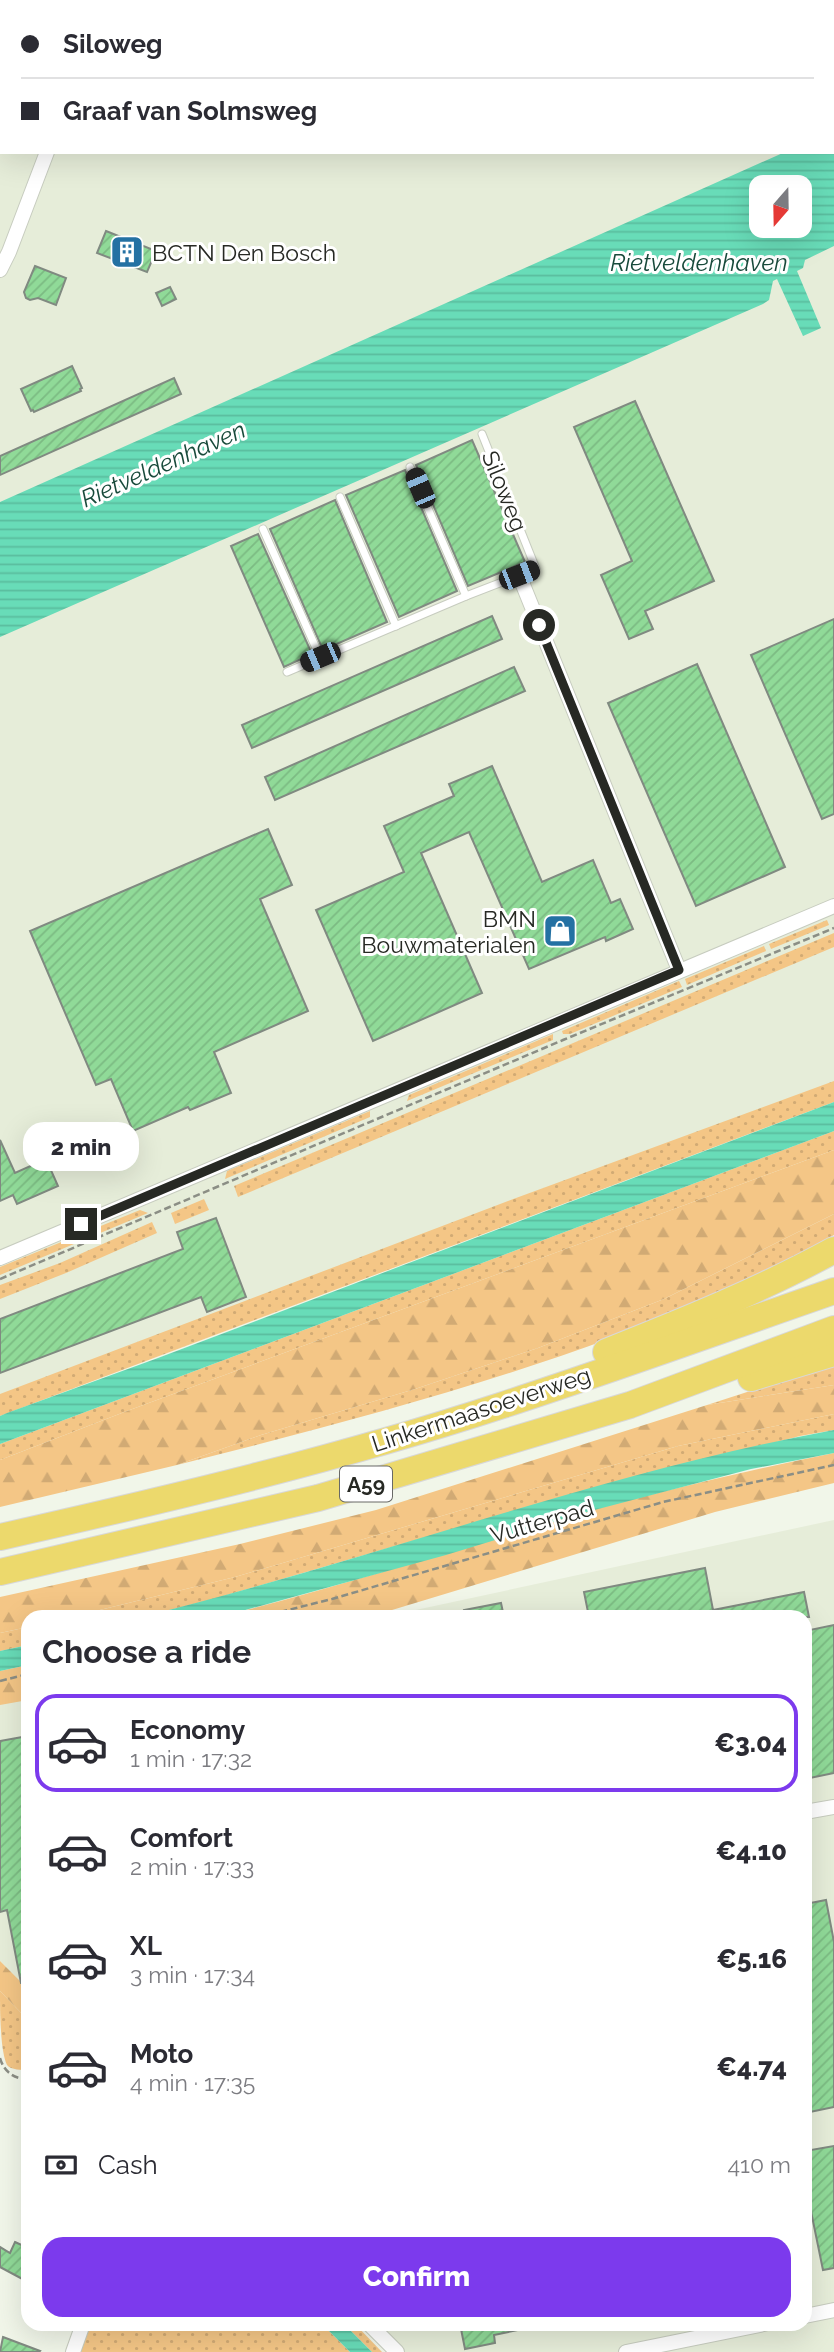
<!DOCTYPE html>
<meta charset="utf-8">
<style>
body{margin:0;font-family:Raleway,sans-serif;background:#f2f2f3;color:#2b2b33;height:100vh;display:flex;flex-direction:column;font-size:26px;white-space:nowrap}
*{box-sizing:border-box;margin:0}
p{font-size:23px;color:#7c7c81}
.icon{flex:none;width:38px;height:38px;fill:none;stroke:currentColor;stroke-width:2;stroke-linecap:round;stroke-linejoin:round}
.map{position:relative;flex:1;overflow:hidden}
.panel{position:absolute;left:21px;top:1610px;width:791px;height:721px;display:flex;flex-direction:column;background:#fff;border-radius:21px;box-shadow:0 7px 28px #0002}
.panel>*{flex:none}
.guide{position:absolute;left:0px;top:0px;width:835px;height:154px;box-shadow:0 7px 28px #0002;display:grid;align-content:center;height:154px;padding:0 21px;background:#fff}
.needle{width:46px;rotate:200deg}
.fabs{position:absolute;left:749px;top:175px;display:grid;gap:14px}
.fabs a{display:grid;place-items:center;width:63px;height:63px;border-radius:14px;background:#fff;box-shadow:0 7px 28px #0002;font-size:35px}
.end{position:absolute;width:32px;height:32px;margin:-16px;border:9px solid #272924;background:#fff;box-shadow:0 0 0 4px #fff}
.from{border-radius:50%}
.bubble{position:absolute;height:49px;border-radius:21px;background:#fff;box-shadow:0 7px 28px #0002;font-size:23px;font-weight:800;line-height:49px;text-align:center}
.car{position:absolute;width:21px;height:42px;margin:-21px -10px;border-radius:9px;box-shadow:0 0 5px 2px #0007;background:linear-gradient(#222 24%,#8ab4d8 0 40%,#222 0 76%,#8ab4d8 0 86%,#222 0)}
.guide b{display:flex;align-items:center;gap:24px;height:66px;font-size:26px}
.guide b+b{border-top:2px solid #e1e1e2}
.guide i{width:18px;height:18px;background:#2b2b33}
ul{padding:0;list-style:none}
li{display:flex;align-items:center;gap:21px;height:98px;margin:0 14px 10px;padding:0 7px;border:4px solid transparent;border-radius:21px}
li div{flex:1}
li b{display:block;font-size:26px}
li em{font-style:normal;font-weight:800}
li.selected{border-color:#7c3aed}
li>.icon{width:63px;height:63px;stroke-width:1.5}
h2{padding:0 21px;font-size:32px;line-height:84px}
.pay{display:flex;align-items:center;gap:18px;height:77px;padding:0 21px;font-size:26px}
.pay p{margin-inline-start:auto}
.primary-button{display:flex;gap:14px;margin-top:auto;padding:14px 21px}
.primary-button a{flex:1;height:80px;border-radius:21px;background:#7c3aed;color:#fff;font-size:28px;font-weight:800;line-height:80px;text-align:center}
.map>svg:first-child{display:block}
</style>
<div class="map">
<svg width="834" height="2352" viewBox="0 0 834 2352">
<defs>
<pattern id="grass-dots" width="8" height="8" patternUnits="userSpaceOnUse" patternTransform="scale(1.75)"><rect width="8" height="8" fill="#f4c686"/><path d="M2 2h.1M6 6h.1" fill="none" stroke="#d1aa74" stroke-width="1.8" stroke-linecap="round"/></pattern>
<pattern id="forest-firs" width="22" height="20" patternUnits="userSpaceOnUse" patternTransform="scale(1.75)"><rect width="22" height="20" fill="#f4c686"/><path d="M5 1l3.5 6h-7zM16 11l3.5 6h-7z" fill="#d1aa74"/></pattern>
<pattern id="water-rules" width="6" height="5" patternUnits="userSpaceOnUse" patternTransform="scale(1.75)"><rect width="6" height="5" fill="#68dcb8"/><path d="M0 2.5h6" fill="none" stroke="#5abd9e"/></pattern>
<pattern id="building-hatch" width="6" height="6" patternUnits="userSpaceOnUse" patternTransform="scale(1.75)"><rect width="6" height="6" fill="#90da98"/><path d="M-1 1l2-2M0 6l6-6M5 7l2-2" fill="none" stroke="#7cbb83"/></pattern>
</defs>
<rect width="100%" height="100%" fill="#f1f6e9"/>
<g fill="#e6edd9" fill-rule="evenodd">
<path d="M0,0H834V1089L0,1405ZM2,2H833V152H2ZM761,187H800V226H761Z"/>
<path d="M834,1520V2352H395L366,2324H805V1617H383Z"/>
<path d="M28,1693V1989L0,1961V1699Z"/>
</g>
<g fill="url(#grass-dots)">
<path d="M827,920L829,925L771,949L769,944Z"/>
<path d="M834,933V947L238,1197L234,1186Z"/>
<path d="M764,946L766,951L687,985L685,979Z"/>
<path d="M679,981L682,987L570,1034H563L562,1031Z"/>
<path d="M553,1034V1040L407,1101L409,1095Z"/>
<path d="M834,1081V1102L0,1416V1394L516,1198Z"/>
<path d="M370,1111V1117L225,1179L227,1171Z"/>
<path d="M834,1131V1150L127,1411L0,1460V1444Z"/>
<path d="M204,1199L209,1210L175,1224L171,1213Z"/>
<path d="M140,1210L148,1213L0,1275V1267Z"/>
<path d="M834,1214V1235C795,1256 757,1279 717,1296C543,1371 360,1419 177,1465L261,1435L415,1389L538,1348L664,1299Z"/>
<path d="M152,1222L157,1233L66,1273L0,1299V1285L60,1263Z"/>
<path d="M834,1364V1385L707,1405Z"/>
<path d="M834,1414V1430L800,1436L591,1489L210,1600L141,1617H71L235,1577L678,1446Z"/>
<path d="M28,1627V1645L0,1651V1633Z"/>
<path d="M0,1991L28,2020V2070C22,2070 11,2070 7,2065C0,2051 0,2009 0,1991Z"/>
<path d="M88,2324H322L350,2352H76Z"/>
<path d="M344,2324H355L382,2352H372Z"/>
</g>
<g fill="url(#forest-firs)">
<path d="M834,1150V1214L664,1299L538,1348L415,1389L261,1435L177,1465L0,1507V1460L127,1411Z"/>
<path d="M834,1385V1414L678,1446L235,1577L71,1617H28V1627L0,1633V1597L240,1544L376,1510L707,1405Z"/>
<path d="M834,1453V1483L715,1512L369,1617H220C341,1586 461,1548 581,1513C665,1490 749,1470 834,1453Z"/>
<path d="M28,1665V1700L0,1705V1671Z"/>
<path d="M0,1961L28,1989V2020L0,1991Z"/>
</g>
<g fill="url(#water-rules)" fill-rule="evenodd">
<path d="M834,130V246L805,260L803,268L797,271L821,328L803,336L777,279L773,281L769,300L763,304L0,637V502L785,152H833ZM800,187V226H761V187Z"/>
<path d="M834,1102V1131L0,1444V1416L7,1413L158,1358Z"/>
<path d="M834,1430V1453L751,1469L583,1513L446,1555L220,1617H141C373,1560 599,1473 834,1430Z"/>
<path d="M28,1645V1665L0,1671V1651Z"/>
<path d="M322,2324H344L372,2352H350Z"/>
</g>
<g fill="url(#building-hatch)" stroke="#808a81" stroke-width="2">
<path d="M106,231L156,251L147,272L97,253Z"/>
<path d="M35,266L66,278L56,305L38,298L30,300L26,298L24,292Z"/>
<path d="M170,287L176,299L162,306L156,293Z"/>
<path d="M72,366L82,388L80,389L81,391L34,412L33,410L31,411L21,389Z"/>
<path d="M174,378L181,394L0,475V456Z"/>
<path d="M635,401L714,581L645,611L653,629L629,639L601,575L632,561L574,427Z"/>
<path d="M472,440L525,562L468,586L416,465Z"/>
<path d="M405,470L457,591L399,617L346,495Z"/>
<path d="M335,500L387,622L323,650L270,529Z"/>
<path d="M258,534L312,654L284,667L231,546Z"/>
<path d="M492,616L502,639L252,748L242,725Z"/>
<path d="M834,619V814L822,819L751,655Z"/>
<path d="M697,664L785,867L696,906L608,703Z"/>
<path d="M514,667L525,691L275,800L265,777Z"/>
<path d="M492,766L542,882L593,860L611,903L620,899L633,929L606,941L605,937L529,969L469,832L421,853L482,993L373,1041L316,910L404,872L384,826L454,796L449,784Z"/>
<path d="M268,829L292,885L260,899L308,1011L214,1052L231,1093L190,1110L188,1107L133,1131L111,1079L96,1085L30,931Z"/>
<path d="M0,1140L15,1173L46,1159L58,1186L17,1204L13,1195L0,1201Z"/>
<path d="M216,1218L246,1297L207,1312L201,1297L0,1373V1319L183,1249L177,1232Z"/>
<path d="M705,1568L713,1610L804,1592L809,1617H589L584,1592Z"/>
<path d="M501,1603L504,1617H465L464,1610Z"/>
<path d="M834,1625V1773L805,1779V1631Z"/>
<path d="M28,1736V1983H21L7,1910L0,1912V1741Z"/>
<path d="M826,1900L834,1942V2107L805,2113V1904Z"/>
<path d="M834,2146V2268L823,2270L805,2182V2151Z"/>
<path d="M15,2242L28,2248V2282L0,2267V2247L10,2253Z"/>
<path d="M460,2324H517L518,2330L494,2335L495,2343L465,2349Z"/>
<path d="M3,2337L40,2351L39,2352H0Z"/>
</g>
<g fill="none" stroke-linecap="round" stroke-linejoin="round">
<defs>
<g id="lane">
<path d="M410,467L466,596"/>
<path d="M340,497L396,626"/>
<path d="M263,529L320,657"/>
<path d="M287,672L466,596L536,569L482,434"/>
</g>
<g id="street">
<path d="M10,0L11,2"/>
<path d="M0,270L9,252L47,152"/>
<path d="M519,575L679,970"/>
<path d="M0,1258L834,906"/>
<path d="M805,1812L834,1807"/>
<path d="M805,2316L834,2310"/>
<path d="M369,2324L397,2352"/>
<path d="M73,2352L83,2324"/>
<path d="M626,2352L764,2324"/>
</g>
<g id="highway">
<path d="M606,1352C684,1321 761,1290 834,1250"/>
<path d="M751,1378L834,1353"/>
<path d="M0,1537C169,1499 338,1459 503,1405C614,1369 724,1329 834,1291"/>
<path d="M0,1572L318,1498L630,1405L834,1329"/>
</g>
</defs>
<use href="#lane" stroke="#c7ccbf" stroke-width="9"/>
<use href="#street" stroke="#c7ccbf" stroke-width="16"/>
<use href="#highway" stroke="#d8d8d8" stroke-width="28"/>
<g stroke="#8b8e85" stroke-width="2.5" stroke-dasharray="7 3.5" stroke-linecap="butt">
<path d="M0,1279L563,1040L834,928"/>
<path d="M260,1617L332,1599L663,1502L834,1465"/>
<path d="M0,1681L28,1674"/>
<path d="M0,2058C4,2072 14,2079 28,2079"/>
</g>
<use href="#lane" stroke="#fff" stroke-width="7"/>
<use href="#street" stroke="#fff" stroke-width="14"/>
<use href="#highway" stroke="#ecd96c" stroke-width="26"/>
</g>
<g fill="none" stroke-linecap="round" stroke-linejoin="round">
<path stroke="#272924" stroke-width="9" d="M81,1224L679,970L539,625"/>
</g>
<defs>
<symbol id="building-square" viewBox="-11 -11 22 22"><rect x="-9" y="-9" width="18" height="18" rx="4" fill="#2471a3" stroke="#fff"/><path d="M-4-6H4V6H1V3H-1V6H-4ZM-2.5-4.3h1.7v1.8h-1.7ZM.8-4.3h1.7v1.8H.8ZM-2.5-1h1.7V.8h-1.7ZM.8-1h1.7V.8H.8Z" fill="#fff"/></symbol>
<symbol id="shop-square" viewBox="-11 -11 22 22"><rect x="-9" y="-9" width="18" height="18" rx="4" fill="#2471a3" stroke="#fff"/><path d="M-5-2.5h2.3a2.7 3.5 0 0 1 5.4 0H5L5.5 6h-11ZM-1.5-2.5h3a1.5 2.3 0 0 0-3 0Z" fill="#fff"/></symbol>
</defs>
<g fill-rule="evenodd">
<use href="#building-square" x="108" y="233" width="38" height="38"/>
<use href="#shop-square" x="541" y="912" width="38" height="38"/>
</g>
<g text-anchor="middle" dominant-baseline="central" stroke-width="6" stroke-linejoin="round" paint-order="stroke">
<rect fill="#fff" stroke="#686966" stroke-width="2" x="340" y="1466.5" width="52" height="35" rx="5"/>
<g font-size="21" font-weight="bold" fill="#272924">
<text x="366" y="1484">A59</text>
</g>
<g font-size="23" fill="#272924" stroke="#fff" text-anchor="start">
<text x="152" y="252">BCTN Den Bosch</text>
<text x="536" y="918" text-anchor="end">BMN<tspan x="536" dy="26">Bouwmaterialen</tspan></text>
</g>
<g font-size="23" fill="#272924" stroke="#fff">
<text transform="translate(505 491) rotate(68)">Siloweg</text>
<text transform="translate(481 1409) rotate(-18)">Linkermaasoeverweg</text>
<text transform="translate(542 1521) rotate(-16)">Vutterpad</text>
</g>
<g font-size="24" font-style="italic" fill="#184a3b" stroke="#fff">
<text x="699" y="262">Rietveldenhaven</text>
<text transform="translate(163 464) rotate(-24)">Rietveldenhaven</text>
</g>
</g>
</svg>
<div class="fabs">
<a><svg class="needle" viewBox="-14 -14 28 28"><path d="M0-13l5 13h-10z" fill="#e53935"/><path d="M0 13l5-13h-10z" fill="#7c7c81"/></svg></a>
</div>
<i class="end from" style="left:539px;top:625px"></i>
<i class="end" style="left:81px;top:1224px"></i>
<div class="bubble" style="left:23px;top:1122px;width:116px">2 min</div>
<i class="car" style="left:420px;top:488px;rotate:337deg"></i>
<i class="car" style="left:519px;top:575px;rotate:69deg"></i>
<i class="car" style="left:320px;top:657px;rotate:247deg"></i>
<div class="guide">
<b><i class="from"></i>Siloweg</b>
<b><i></i>Graaf van Solmsweg</b>
</div>
<section class="panel">
<h2>Choose a ride</h2>
<ul>
<li class="selected"><svg class="icon" aria-label="car" viewBox="0 0 24 24"><path d="M5 17H2v-5l4-1 3-4h7l3 4 3 1v5h-3M9 17h6M6 11h13"/><circle cx="7" cy="17" r="2"/><circle cx="17" cy="17" r="2"/></svg><div><b>Economy</b><p>1 min · 17:32</p></div><em>€3.04</em></li>
<li><svg class="icon" aria-label="car" viewBox="0 0 24 24"><path d="M5 17H2v-5l4-1 3-4h7l3 4 3 1v5h-3M9 17h6M6 11h13"/><circle cx="7" cy="17" r="2"/><circle cx="17" cy="17" r="2"/></svg><div><b>Comfort</b><p>2 min · 17:33</p></div><em>€4.10</em></li>
<li><svg class="icon" aria-label="car" viewBox="0 0 24 24"><path d="M5 17H2v-5l4-1 3-4h7l3 4 3 1v5h-3M9 17h6M6 11h13"/><circle cx="7" cy="17" r="2"/><circle cx="17" cy="17" r="2"/></svg><div><b>XL</b><p>3 min · 17:34</p></div><em>€5.16</em></li>
<li><svg class="icon" aria-label="car" viewBox="0 0 24 24"><path d="M5 17H2v-5l4-1 3-4h7l3 4 3 1v5h-3M9 17h6M6 11h13"/><circle cx="7" cy="17" r="2"/><circle cx="17" cy="17" r="2"/></svg><div><b>Moto</b><p>4 min · 17:35</p></div><em>€4.74</em></li>
</ul>
<div class="pay"><svg class="icon" aria-label="cash" viewBox="0 0 24 24"><path d="M3 7h18v10H3z"/><circle cx="12" cy="12" r="2"/></svg>Cash<p>410 m</p></div>
<div class="primary-button"><a>Confirm</a></div>
</section>
</div>
